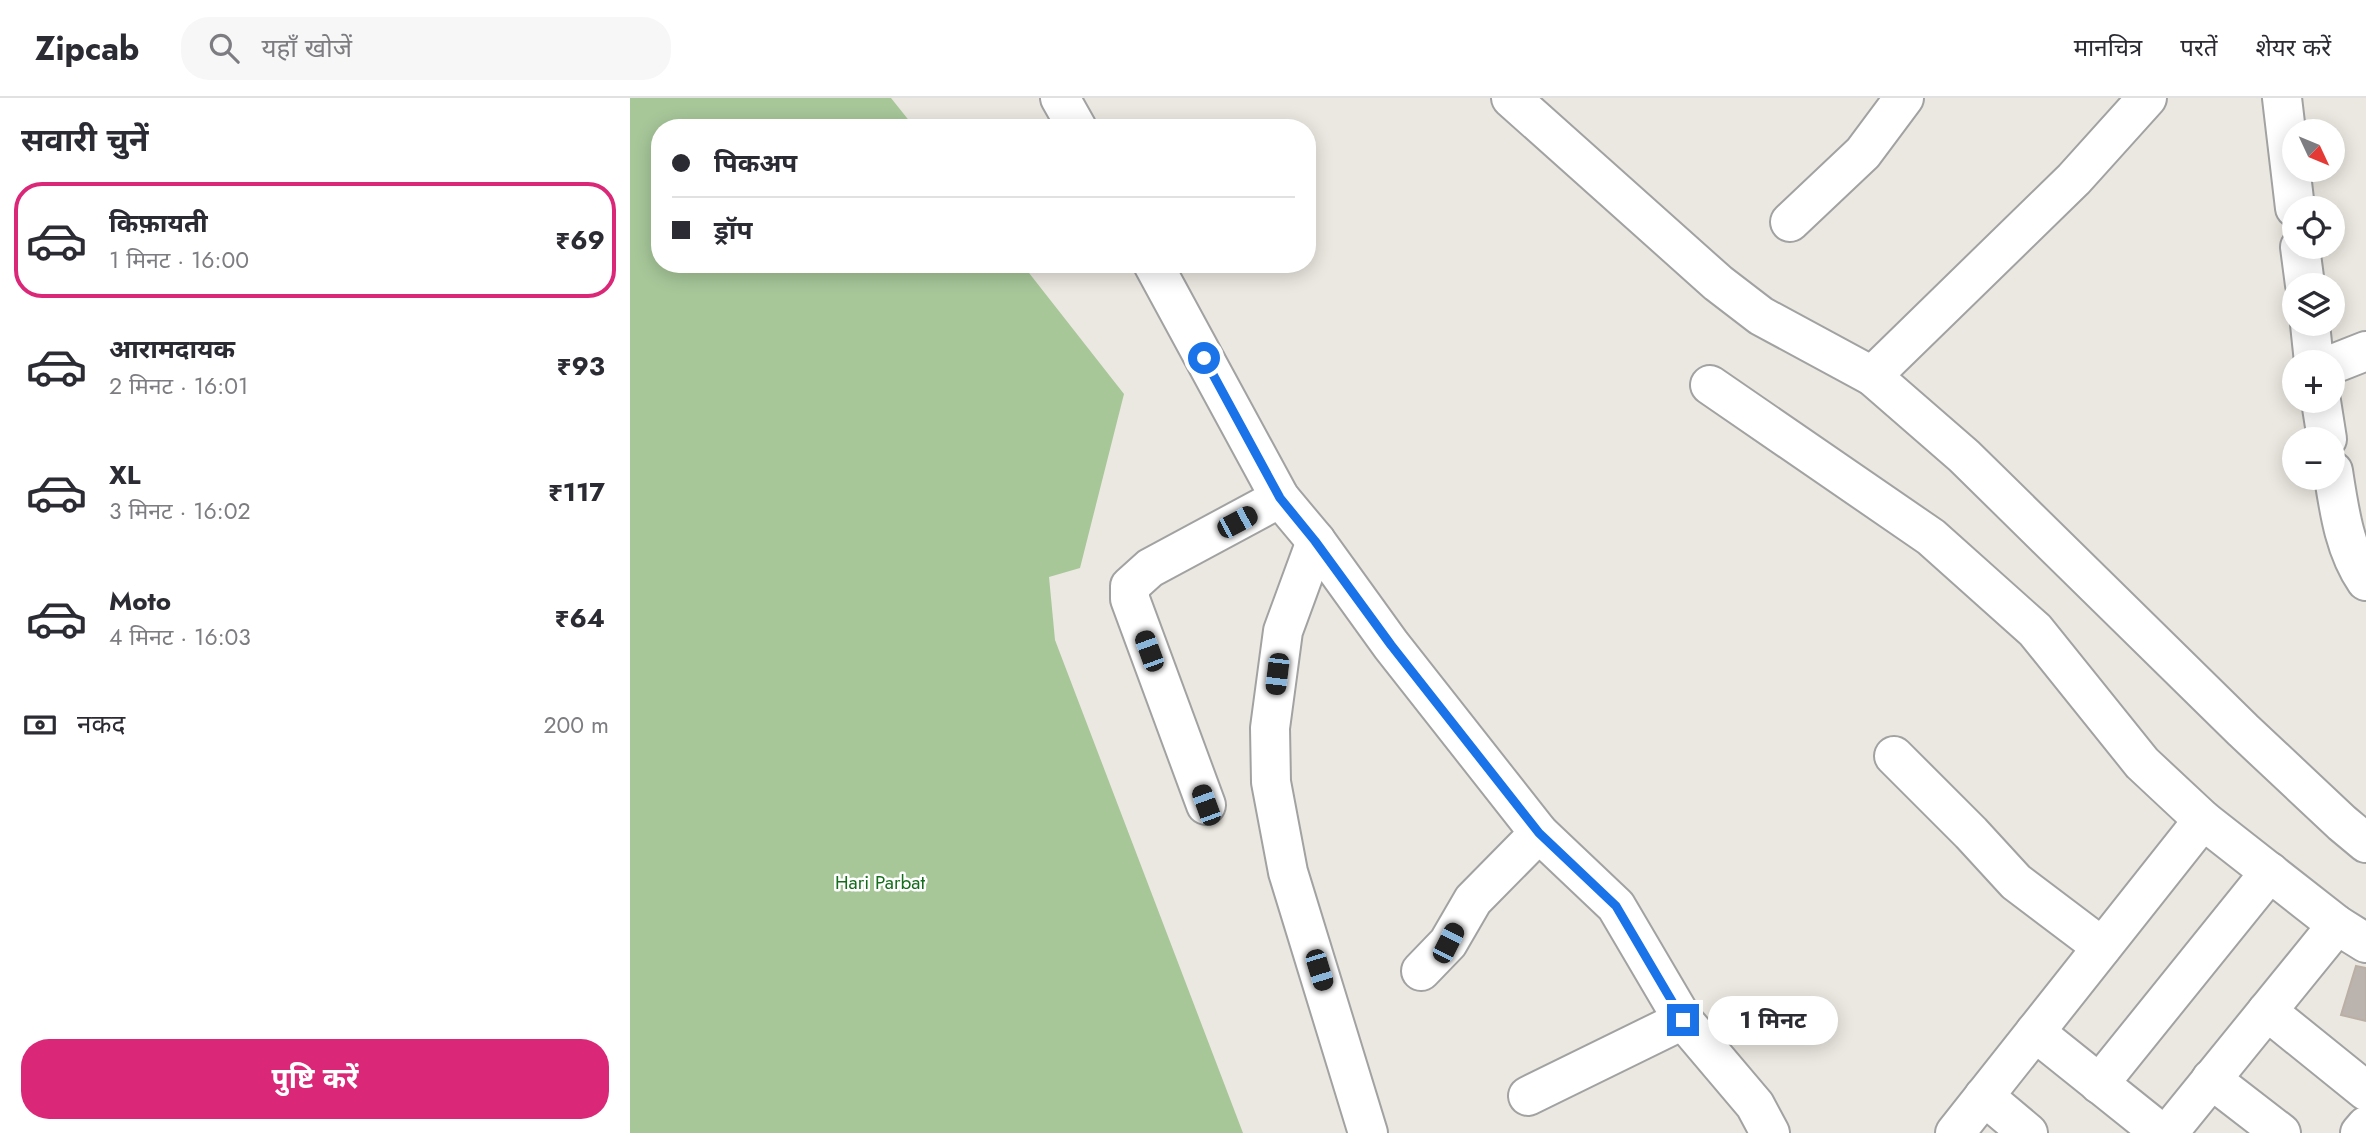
<!DOCTYPE html>
<html lang="hi">
<meta charset="utf-8">
<style>
body{margin:0;font-family:Jost,"Noto Sans Devanagari",sans-serif;background:#f7f7f7;color:#2b2b33;height:100vh;display:flex;flex-direction:column;font-size:26px;white-space:nowrap}
*{box-sizing:border-box;margin:0}
p{font-size:23px;color:#7c7c81}
.icon{flex:none;width:38px;height:38px;fill:none;stroke:currentColor;stroke-width:2;stroke-linecap:round;stroke-linejoin:round}
.map{position:relative;flex:1;overflow:hidden}
.drawer{display:flex;flex-direction:column;background:#fff;width:630px}
.drawer>*{flex:none}
.top-card{position:absolute;left:21px;top:21px;width:665px;height:154px;border-radius:28px;box-shadow:0 4px 18px #0003;display:grid;align-content:center;height:154px;padding:0 21px;background:#fff}
.needle{width:46px;rotate:134deg}
.buttons{position:absolute;left:1652px;top:21px;display:grid;gap:14px}
.buttons a{display:grid;place-items:center;width:63px;height:63px;border-radius:50%;background:#fff;box-shadow:0 4px 18px #0003;font-size:35px}
.end{position:absolute;width:32px;height:32px;margin:-16px;border:9px solid #1a73e8;background:#fff;box-shadow:0 0 0 4px #fff}
.from{border-radius:50%}
.bubble{position:absolute;height:49px;border-radius:24px;background:#fff;box-shadow:0 4px 18px #0003;font-size:23px;font-weight:700;line-height:49px;text-align:center}
.car{position:absolute;width:21px;height:42px;margin:-21px -10px;border-radius:9px;box-shadow:0 0 5px 2px #0007;background:linear-gradient(#222 24%,#8ab4d8 0 40%,#222 0 76%,#8ab4d8 0 86%,#222 0)}
.top-card b{display:flex;align-items:center;gap:24px;height:66px;font-size:26px}
.top-card b+b{border-top:2px solid #e1e1e2}
.top-card i{width:18px;height:18px;background:#2b2b33}
ul{padding:0;list-style:none}
li{display:flex;align-items:center;gap:21px;height:116px;margin:0 14px 10px;padding:0 7px;border:4px solid transparent;border-radius:28px}
li div{flex:1}
li b{display:block;font-size:26px}
li em{font-style:normal;font-weight:700}
li.selected{border-color:#db2777}
li>.icon{width:63px;height:63px;stroke-width:1.5}
h2{padding:0 21px;font-size:32px;line-height:84px}
.pay{display:flex;align-items:center;gap:18px;height:77px;padding:0 21px;font-size:26px}
.pay p{margin-inline-start:auto}
.button{display:flex;gap:14px;margin-top:auto;padding:14px 21px}
.button a{flex:1;height:80px;border-radius:28px;background:#db2777;color:#fff;font-size:28px;font-weight:700;line-height:80px;text-align:center}
header{display:flex;align-items:center;gap:42px;box-sizing:border-box;height:98px;padding:0 35px;background:#fff;border-bottom:2px solid #e1e1e2}
header strong{font-size:33px}
nav{display:flex;gap:38px;margin-inline-start:auto;font-size:24px}
.search{width:490px;height:63px;background:#f7f7f7;display:flex;align-items:center;gap:18px;box-sizing:border-box;padding:0 24px;border-radius:28px;color:#7c7c81;font-size:26px}
main{display:flex;flex:1;min-height:0}
.map>svg:first-child{display:block}
</style>
<header>
<strong>Zipcab</strong>
<div class="search"><svg class="icon" aria-label="search" viewBox="0 0 24 24"><circle cx="10" cy="10" r="6"/><path d="M15 15l6 6"/></svg>यहाँ खोजें</div>
<nav><a>मानचित्र</a><a>परतें</a><a>शेयर करें</a></nav>
</header>
<main>
<section class="drawer">
<h2>सवारी चुनें</h2>
<ul>
<li class="selected"><svg class="icon" aria-label="car" viewBox="0 0 24 24"><path d="M5 17H2v-5l4-1 3-4h7l3 4 3 1v5h-3M9 17h6M6 11h13"/><circle cx="7" cy="17" r="2"/><circle cx="17" cy="17" r="2"/></svg><div><b>किफ़ायती</b><p>1 मिनट · 16:00</p></div><em>₹69</em></li>
<li><svg class="icon" aria-label="car" viewBox="0 0 24 24"><path d="M5 17H2v-5l4-1 3-4h7l3 4 3 1v5h-3M9 17h6M6 11h13"/><circle cx="7" cy="17" r="2"/><circle cx="17" cy="17" r="2"/></svg><div><b>आरामदायक</b><p>2 मिनट · 16:01</p></div><em>₹93</em></li>
<li><svg class="icon" aria-label="car" viewBox="0 0 24 24"><path d="M5 17H2v-5l4-1 3-4h7l3 4 3 1v5h-3M9 17h6M6 11h13"/><circle cx="7" cy="17" r="2"/><circle cx="17" cy="17" r="2"/></svg><div><b>XL</b><p>3 मिनट · 16:02</p></div><em>₹117</em></li>
<li><svg class="icon" aria-label="car" viewBox="0 0 24 24"><path d="M5 17H2v-5l4-1 3-4h7l3 4 3 1v5h-3M9 17h6M6 11h13"/><circle cx="7" cy="17" r="2"/><circle cx="17" cy="17" r="2"/></svg><div><b>Moto</b><p>4 मिनट · 16:03</p></div><em>₹64</em></li>
</ul>
<div class="pay"><svg class="icon" aria-label="cash" viewBox="0 0 24 24"><path d="M3 7h18v10H3z"/><circle cx="12" cy="12" r="2"/></svg>नकद<p>200 m</p></div>
<div class="button"><a>पुष्टि करें</a></div>
</section>
<div class="map">
<svg width="1736" height="1035" viewBox="0 0 1736 1035">
<rect width="100%" height="100%" fill="#ebe8e1"/>
<path fill="#a7c799" d="M0,0H261L285,30H30V166H392L494,296L450,470L419,479L425,542L613,1035H0Z"/>
<path fill="#bbb4ae" stroke="#bbafa5" stroke-width="2" d="M1726,868L1736,870V923L1711,917Z"/>
<g fill="none" stroke-linecap="round" stroke-linejoin="round">
<defs>
<g id="minor">
<path d="M430,0L447,30"/>
<path d="M881,0L1088,185L1131,218L1242,278L1334,358L1613,632L1712,725L1736,745"/>
<path d="M1652,0L1665,110"/>
<path d="M1160,124L1233,55L1274,0"/>
<path d="M1670,149L1675,187"/>
<path d="M523,166L650,400L686,443L761,547L909,735L986,808L1053,922L1125,1007L1140,1035"/>
<path d="M1680,226L1684,264"/>
<path d="M1703,266L1736,253"/>
<path d="M1242,278L1444,81L1517,0"/>
<path d="M1080,287L1301,439L1405,532L1512,665L1573,722L1707,827L1736,845"/>
<path d="M1691,303L1697,341"/>
<path d="M1703,373C1709,411 1714,451 1736,483"/>
<path d="M686,443L653,533L640,630L641,684L658,774L738,1035"/>
<path d="M1264,658L1341,735L1386,784L1472,849"/>
<path d="M576,707L500,501V488L520,470L650,400"/>
<path d="M791,873L818,845L843,802L909,735"/>
<path d="M1637,913L1736,993"/>
<path d="M1405,934L1531,1035"/>
<path d="M1581,981L1651,1035"/>
<path d="M1469,986L1640,774"/>
<path d="M898,998L1053,922"/>
<path d="M1354,998L1398,1035"/>
<path d="M1325,1035L1573,722"/>
<path d="M1538,1035L1707,827"/>
<path d="M1730,1035L1736,1028"/>
</g>
</defs>
<use href="#minor" stroke="#a2a2a2" stroke-width="42"/>
<use href="#minor" stroke="#fff" stroke-width="38"/>
</g>
<g fill="none" stroke-linecap="round" stroke-linejoin="round">
<path stroke="#1a73e8" stroke-width="9" d="M574,260L650,400L685,443L761,547L909,735L986,808L1053,922"/>
</g>
<g text-anchor="middle" dominant-baseline="central" stroke-width="5" stroke-linejoin="round" paint-order="stroke">
<g font-size="19" fill="#146d1b" stroke="#fff">
<text x="250" y="784">Hari Parbat</text>
</g>
</g>
</svg>
<div class="buttons">
<a><svg class="needle" viewBox="-14 -14 28 28"><path d="M0-13l5 13h-10z" fill="#e53935"/><path d="M0 13l5-13h-10z" fill="#7c7c81"/></svg></a>
<a><svg class="icon" aria-label="locate" viewBox="0 0 24 24"><circle cx="12" cy="12" r="6"/><path d="M12 2v4M12 18v4M2 12h4M18 12h4"/></svg></a>
<a><svg class="icon" aria-label="layers" viewBox="0 0 24 24"><path d="M12 4l9 5-9 5-9-5zM3 14l9 5 9-5"/></svg></a>
<a>+</a>
<a>−</a>
</div>
<i class="end from" style="left:574px;top:260px"></i>
<i class="end" style="left:1053px;top:922px"></i>
<div class="bubble" style="left:1078px;top:898px;width:130px">1 मिनट</div>
<i class="car" style="left:607px;top:424px;rotate:62deg"></i>
<i class="car" style="left:519px;top:553px;rotate:340deg"></i>
<i class="car" style="left:647px;top:576px;rotate:187deg"></i>
<i class="car" style="left:576px;top:707px;rotate:340deg"></i>
<i class="car" style="left:818px;top:845px;rotate:27deg"></i>
<i class="car" style="left:689px;top:872px;rotate:163deg"></i>
<div class="top-card">
<b><i class="from"></i>पिकअप</b>
<b><i></i>ड्रॉप</b>
</div>
</div>
</main>
